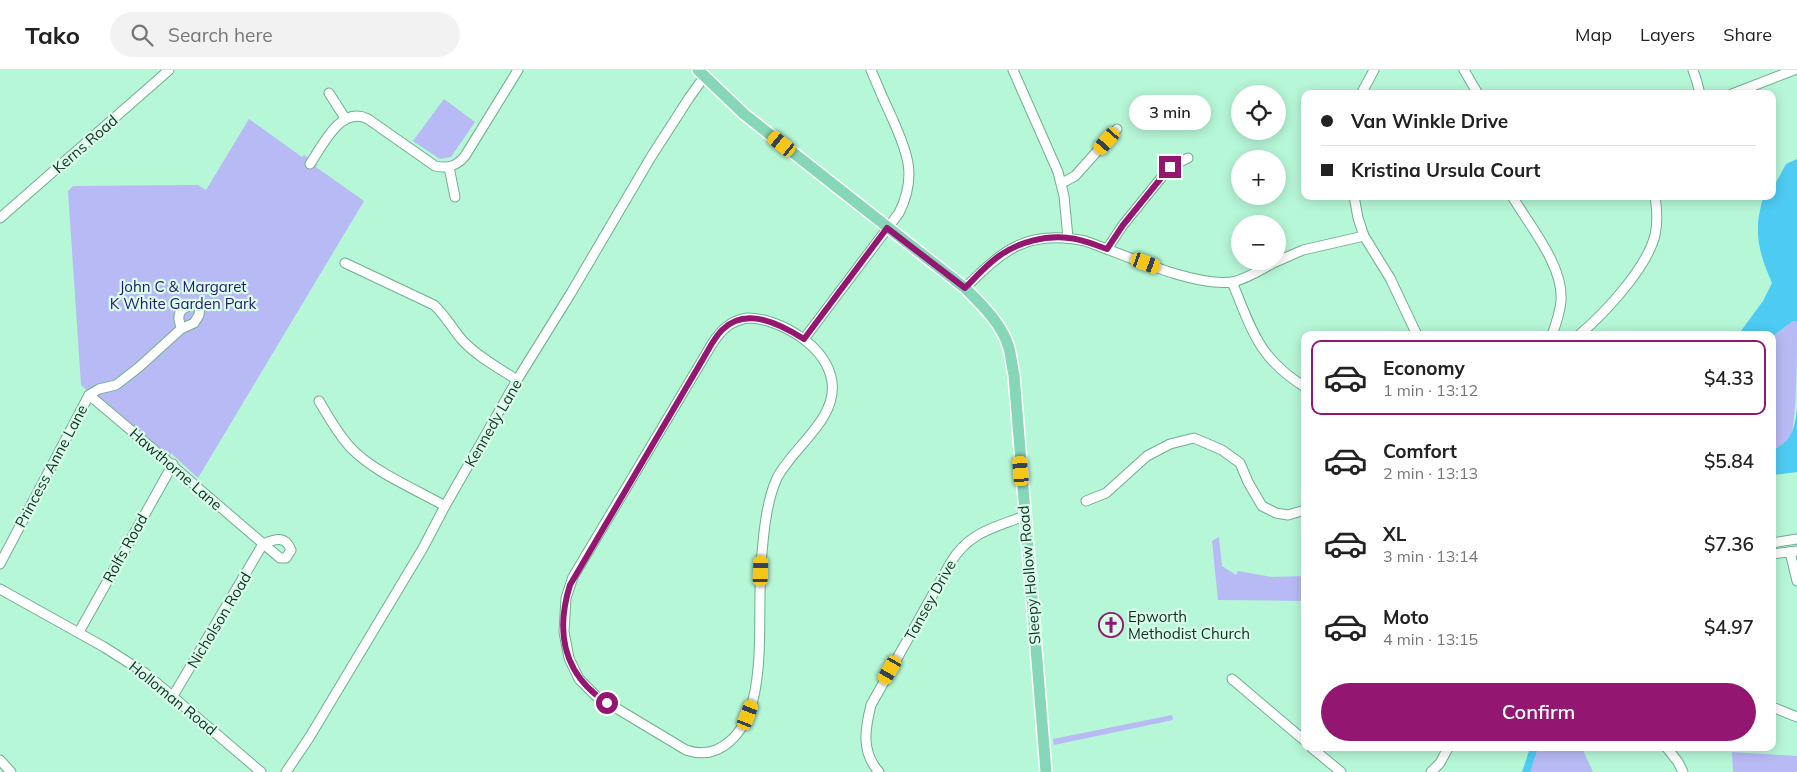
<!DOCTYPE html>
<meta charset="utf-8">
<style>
body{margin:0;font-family:Mulish,sans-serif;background:#f2f2f2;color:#222;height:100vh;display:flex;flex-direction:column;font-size:19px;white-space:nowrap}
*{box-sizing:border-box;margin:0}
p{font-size:16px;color:#767676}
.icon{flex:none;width:28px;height:28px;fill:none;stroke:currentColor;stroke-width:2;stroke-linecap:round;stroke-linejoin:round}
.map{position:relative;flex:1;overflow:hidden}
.sheet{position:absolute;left:1301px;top:261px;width:475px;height:420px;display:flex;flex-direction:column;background:#fff;border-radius:10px;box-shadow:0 2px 12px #0003}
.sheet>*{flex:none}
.guide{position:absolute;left:1301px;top:20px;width:475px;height:110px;border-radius:10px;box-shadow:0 2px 12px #0003;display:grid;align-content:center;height:110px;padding:0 20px;background:#fff}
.buttons{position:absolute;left:1231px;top:15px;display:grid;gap:10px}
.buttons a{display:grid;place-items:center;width:55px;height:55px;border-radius:50%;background:#fff;box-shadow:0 2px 12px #0003;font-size:25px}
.end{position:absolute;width:22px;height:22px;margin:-11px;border:6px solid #931670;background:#fff;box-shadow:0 0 0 2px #fff}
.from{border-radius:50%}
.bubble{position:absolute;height:35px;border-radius:18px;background:#fff;box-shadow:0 2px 12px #0003;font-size:16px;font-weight:600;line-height:35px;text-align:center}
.car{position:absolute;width:15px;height:30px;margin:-15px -8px;border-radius:6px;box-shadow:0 0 4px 1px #0007;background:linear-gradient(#f5c518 24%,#345 0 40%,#f5c518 0 76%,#345 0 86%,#f5c518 0)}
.guide b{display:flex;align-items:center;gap:18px;height:48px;font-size:19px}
.guide b+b{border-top:1px solid #e0e0e0}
.guide i{width:12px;height:12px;background:#222}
ul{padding:9px 0 0;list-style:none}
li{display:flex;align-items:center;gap:15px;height:75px;margin:0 10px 8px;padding:0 10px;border:2px solid transparent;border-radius:10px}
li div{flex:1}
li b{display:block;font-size:19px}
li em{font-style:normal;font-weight:600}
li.active{border-color:#931670}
li>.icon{width:45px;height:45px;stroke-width:1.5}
.cta{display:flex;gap:10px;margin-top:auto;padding:10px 20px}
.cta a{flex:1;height:58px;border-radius:30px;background:#931670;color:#fff;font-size:20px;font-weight:600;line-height:58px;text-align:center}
header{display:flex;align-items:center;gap:30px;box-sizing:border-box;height:70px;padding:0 25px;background:#fff;border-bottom:1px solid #e0e0e0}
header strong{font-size:24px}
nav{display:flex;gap:28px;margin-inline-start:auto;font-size:18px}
.search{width:350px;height:45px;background:#f2f2f2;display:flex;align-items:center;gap:12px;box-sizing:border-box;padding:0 18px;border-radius:28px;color:#767676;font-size:19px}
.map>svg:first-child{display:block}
</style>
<header>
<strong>Tako</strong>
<div class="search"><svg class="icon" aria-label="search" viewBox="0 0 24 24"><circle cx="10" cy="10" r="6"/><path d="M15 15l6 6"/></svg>Search here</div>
<nav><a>Map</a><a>Layers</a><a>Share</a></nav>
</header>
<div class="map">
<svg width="1797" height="702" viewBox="0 0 1797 702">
<rect width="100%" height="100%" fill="#b6f7d7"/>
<g fill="#b8baf5">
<path d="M444,29L475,52L451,87L440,89L413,71Z"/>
<path d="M249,49L302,87L304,85L317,94L316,97L364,131L198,408L171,383L166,393L81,315L68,121L73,116L198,115L206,120Z"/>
<path d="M1793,251L1797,252C1797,280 1797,343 1791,366C1787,373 1780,377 1773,379V266Z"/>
<path d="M1219,467L1222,496L1236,505L1238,501L1272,507L1305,506V531L1218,530L1212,471Z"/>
<path d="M1172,645L1173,650L1054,675L1053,669Z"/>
<path d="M1530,678H1582L1593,702H1525Z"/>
<path d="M1732,682L1797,686V702H1733Z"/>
</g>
<g fill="#4dcbf3">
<path d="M1797,89V252L1793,251L1773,266L1738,265L1763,231L1772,213C1762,190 1755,170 1759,145C1761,138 1761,131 1765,126H1772L1773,118L1786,94Z"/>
<path d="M1797,339V402L1773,405V379C1791,374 1795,357 1797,339Z"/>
<path d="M1530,678H1538L1530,702H1522Z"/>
</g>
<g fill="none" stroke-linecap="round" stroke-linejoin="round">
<defs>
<g id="minor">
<path d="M1013,0L1058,102L1064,126L1068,168"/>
<path d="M1464,0L1478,24"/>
<path d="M1693,0L1697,12L1700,24"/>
<path d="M329,23L345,48"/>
<path d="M1361,24L1374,0"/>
<path d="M1732,24L1794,0"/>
<path d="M310,94C323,75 341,35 368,49L435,96C448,99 457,96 465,86L518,0"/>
<path d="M449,97L455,127"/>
<path d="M1062,113L1075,106L1117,59"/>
<path d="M1354,126L1358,148L1364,166L1390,208L1417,265"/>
<path d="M1512,126C1529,155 1564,196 1561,231C1560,243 1556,254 1552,265"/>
<path d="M0,148L169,0"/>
<path d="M1107,179L1123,155L1170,97L1188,88"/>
<path d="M1278,191L1303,180L1364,166"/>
<path d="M345,193L434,235C446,246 453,260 463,271C478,287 499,298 517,310"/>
<path d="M1232,212C1252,260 1258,288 1305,317"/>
<path d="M965,218C1003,180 1027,159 1085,171C1123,184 1193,217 1232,212C1248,209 1263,198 1277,191"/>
<path d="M747,248C780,248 827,276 832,312C837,350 793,377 777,408C767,430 764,459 762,483C757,529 764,586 753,630C745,662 721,692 686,680L596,626L579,609L569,588L564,562L566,528L573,507L712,274C721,260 730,251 747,248Z"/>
<path d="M1579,265C1605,243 1647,198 1655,165C1658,152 1657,139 1655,126"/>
<path d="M804,269L899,143C917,107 908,84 893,50C885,33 878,17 871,0"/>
<path d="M89,325C153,378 216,434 280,488H286L291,480C285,465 275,469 263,474L173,626"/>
<path d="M319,331C329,347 338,365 352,379C374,402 417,420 445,436"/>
<path d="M1086,431L1106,423L1147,386L1170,374L1194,368L1222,380L1240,393L1248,412L1262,436L1276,443L1288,445L1305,440"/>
<path d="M1772,473L1797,469"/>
<path d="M1790,482L1797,511"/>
<path d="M1772,484L1797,481"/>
<path d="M0,494L89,325L99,319L116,315L138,298L181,259L194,253L199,245L200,236C192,234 181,236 179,246C178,250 181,255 181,259"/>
<path d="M0,519L104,577L145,603L261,702"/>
<path d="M79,562L173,394"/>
<path d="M1232,609L1305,671"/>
<path d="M1772,637L1797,647"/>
<path d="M1312,678L1341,702"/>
<path d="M1667,678L1678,692L1683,702"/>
<path d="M0,690L11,702"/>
<path d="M286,702L309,668L423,478L445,436L517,310L571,223L651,87L689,28L704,7"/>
<path d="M879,702C861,682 865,659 871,635L951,492C969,462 994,458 1024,446"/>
<path d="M1431,702L1440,693L1448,678"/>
</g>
<path id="major" d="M698,0L744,44L965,218C982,235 1002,254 1009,278C1011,287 1012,296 1014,305L1046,702"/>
</defs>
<use href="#minor" stroke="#6fae90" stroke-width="11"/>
<use href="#major" stroke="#fff" stroke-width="14"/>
<use href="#minor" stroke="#fff" stroke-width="9"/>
<use href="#major" stroke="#86d6b8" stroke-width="11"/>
</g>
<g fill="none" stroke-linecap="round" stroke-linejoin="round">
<path stroke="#931670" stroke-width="6" d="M607,633C564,605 555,563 570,515L703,289C709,279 714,268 722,260C746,236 780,254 804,269L887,158L965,218C976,207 986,195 999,186C1018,172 1046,165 1069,168C1082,169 1095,175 1107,179L1123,155L1170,97"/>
</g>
<defs>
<symbol id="church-ring" viewBox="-11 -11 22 22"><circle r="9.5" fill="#d8feea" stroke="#931670" stroke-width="1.5"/><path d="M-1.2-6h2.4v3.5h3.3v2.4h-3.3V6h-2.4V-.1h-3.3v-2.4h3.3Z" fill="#931670"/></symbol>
</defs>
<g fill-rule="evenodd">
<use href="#church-ring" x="1097" y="541" width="28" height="28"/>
</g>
<g text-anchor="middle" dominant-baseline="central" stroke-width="4.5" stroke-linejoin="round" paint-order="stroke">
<g font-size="15" fill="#122d21" stroke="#d8feea">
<text transform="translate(85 74) rotate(-41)">Kerns Road</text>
<text transform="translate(493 353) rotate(-60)">Kennedy Lane</text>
<text transform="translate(51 396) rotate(-62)">Princess Anne Lane</text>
<text transform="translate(176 399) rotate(41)">Hawthorne Lane</text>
<text transform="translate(125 478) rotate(-61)">Rolfs Road</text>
<text transform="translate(1029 505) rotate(-95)">Sleepy Hollow Road</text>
<text transform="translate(930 530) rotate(-61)">Tansey Drive</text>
<text transform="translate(219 550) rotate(-59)">Nicholson Road</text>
<text transform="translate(173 628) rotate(39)">Holloman Road</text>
</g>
<g font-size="15" fill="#291572" stroke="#d8feea">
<text x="183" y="216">John C &amp; Margaret<tspan x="183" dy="17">K White Garden Park</tspan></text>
</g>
<g font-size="15" fill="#122d21" stroke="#d8feea" text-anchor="start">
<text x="1128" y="546">Epworth<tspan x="1128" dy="17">Methodist Church</tspan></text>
</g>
</g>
</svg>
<div class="buttons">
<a><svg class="icon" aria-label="locate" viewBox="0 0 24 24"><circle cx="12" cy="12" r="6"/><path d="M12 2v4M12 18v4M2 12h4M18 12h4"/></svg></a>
<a>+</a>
<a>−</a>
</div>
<i class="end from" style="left:607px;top:633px"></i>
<i class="end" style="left:1170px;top:97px"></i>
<div class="bubble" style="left:1129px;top:25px;width:82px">3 min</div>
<i class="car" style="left:1107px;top:71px;rotate:221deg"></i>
<i class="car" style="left:782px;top:74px;rotate:309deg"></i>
<i class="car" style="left:1146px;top:193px;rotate:110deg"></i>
<i class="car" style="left:1021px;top:401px;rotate:355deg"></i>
<i class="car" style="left:761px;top:501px;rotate:2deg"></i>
<i class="car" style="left:890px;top:600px;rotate:210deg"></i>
<i class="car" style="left:748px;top:645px;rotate:21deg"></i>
<div class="guide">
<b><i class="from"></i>Van Winkle Drive</b>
<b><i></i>Kristina Ursula Court</b>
</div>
<section class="sheet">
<ul>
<li class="active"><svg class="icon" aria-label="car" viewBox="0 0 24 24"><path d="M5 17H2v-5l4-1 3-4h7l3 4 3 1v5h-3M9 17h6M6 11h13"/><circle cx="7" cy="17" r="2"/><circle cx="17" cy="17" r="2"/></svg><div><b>Economy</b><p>1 min · 13:12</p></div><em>$4.33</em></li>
<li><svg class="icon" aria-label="car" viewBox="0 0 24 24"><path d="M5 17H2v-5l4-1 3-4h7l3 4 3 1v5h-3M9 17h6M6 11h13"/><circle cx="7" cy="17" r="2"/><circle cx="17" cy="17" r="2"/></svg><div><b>Comfort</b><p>2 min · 13:13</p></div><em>$5.84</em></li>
<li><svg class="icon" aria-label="car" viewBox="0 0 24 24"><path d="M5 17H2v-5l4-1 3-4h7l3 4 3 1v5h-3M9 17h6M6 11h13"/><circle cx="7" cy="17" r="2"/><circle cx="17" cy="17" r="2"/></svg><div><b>XL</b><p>3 min · 13:14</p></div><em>$7.36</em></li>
<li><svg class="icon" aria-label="car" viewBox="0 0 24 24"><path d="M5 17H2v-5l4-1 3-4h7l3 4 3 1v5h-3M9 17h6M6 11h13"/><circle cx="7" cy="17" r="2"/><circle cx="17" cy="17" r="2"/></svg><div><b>Moto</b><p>4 min · 13:15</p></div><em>$4.97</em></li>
</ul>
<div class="cta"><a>Confirm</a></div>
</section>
</div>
